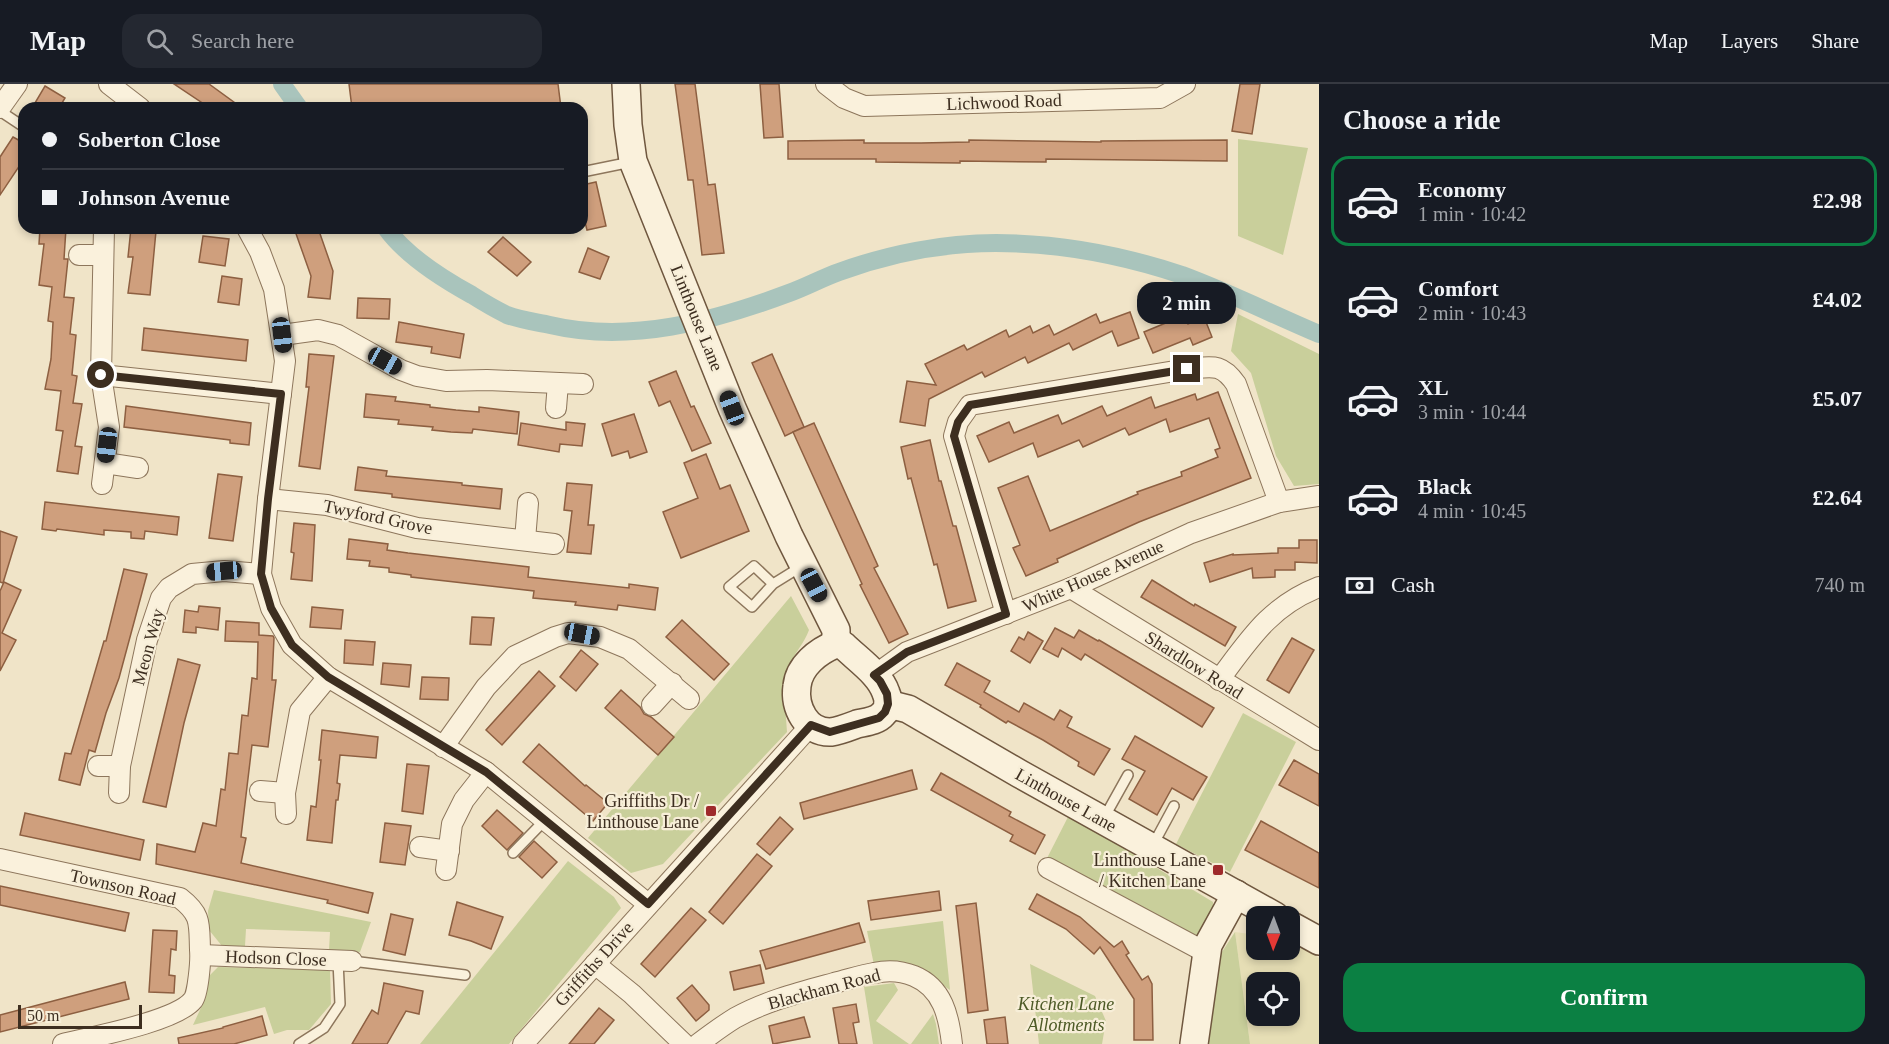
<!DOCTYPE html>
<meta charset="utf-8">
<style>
body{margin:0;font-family:"Times New Roman",serif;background:#242831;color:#f1f3f6;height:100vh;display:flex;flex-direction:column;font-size:22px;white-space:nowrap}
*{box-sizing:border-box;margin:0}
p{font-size:20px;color:#9ea1a6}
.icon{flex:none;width:33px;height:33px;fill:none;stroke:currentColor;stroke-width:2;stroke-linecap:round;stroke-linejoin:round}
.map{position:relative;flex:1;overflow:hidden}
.sheet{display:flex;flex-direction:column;background:#171b24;width:570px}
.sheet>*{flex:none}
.hud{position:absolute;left:18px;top:18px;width:570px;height:132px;border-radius:18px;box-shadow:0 3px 9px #0003;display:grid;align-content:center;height:132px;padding:0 24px;background:#171b24}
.needle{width:39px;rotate:181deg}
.buttons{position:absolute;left:1246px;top:822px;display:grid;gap:12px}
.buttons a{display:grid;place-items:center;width:54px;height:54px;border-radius:12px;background:#171b24;box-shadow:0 3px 9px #0003;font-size:30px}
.scale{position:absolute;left:18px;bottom:15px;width:124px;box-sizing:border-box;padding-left:6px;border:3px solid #3d2e20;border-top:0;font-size:16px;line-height:21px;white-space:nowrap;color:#3d2e20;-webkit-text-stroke:4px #f7eed8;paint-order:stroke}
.end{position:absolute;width:27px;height:27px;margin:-14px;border:8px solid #3d2e20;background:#fff;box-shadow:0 0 0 3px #fff}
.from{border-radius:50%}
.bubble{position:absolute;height:42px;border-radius:18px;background:#171b24;box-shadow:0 3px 9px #0003;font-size:20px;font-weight:800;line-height:42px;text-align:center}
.car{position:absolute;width:18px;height:36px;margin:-18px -9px;border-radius:8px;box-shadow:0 0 4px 2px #0007;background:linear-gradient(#222 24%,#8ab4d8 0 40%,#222 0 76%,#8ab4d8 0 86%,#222 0)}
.hud b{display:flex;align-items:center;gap:21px;height:57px;font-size:22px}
.hud b+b{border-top:2px solid #363941}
.hud i{width:15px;height:15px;background:#f1f3f6}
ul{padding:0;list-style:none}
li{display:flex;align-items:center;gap:18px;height:90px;margin:0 12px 9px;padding:0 12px;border:3px solid transparent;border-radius:18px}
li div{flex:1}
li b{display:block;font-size:22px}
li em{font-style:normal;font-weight:800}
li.current{border-color:#0b8043}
li>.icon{width:54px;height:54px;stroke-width:1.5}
h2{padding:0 24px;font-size:27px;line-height:72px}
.pay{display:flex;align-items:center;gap:15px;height:66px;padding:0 24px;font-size:22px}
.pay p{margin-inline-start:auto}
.primary-button{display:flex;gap:12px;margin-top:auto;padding:12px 24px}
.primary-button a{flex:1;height:69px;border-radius:18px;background:#0b8043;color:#fff;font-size:24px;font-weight:800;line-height:69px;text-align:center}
header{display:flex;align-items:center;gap:36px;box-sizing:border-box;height:84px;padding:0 30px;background:#171b24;border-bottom:2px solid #363941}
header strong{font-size:28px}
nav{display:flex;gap:33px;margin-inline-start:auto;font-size:21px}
.search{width:420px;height:54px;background:#242831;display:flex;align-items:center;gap:15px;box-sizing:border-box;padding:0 21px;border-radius:18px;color:#9ea1a6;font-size:22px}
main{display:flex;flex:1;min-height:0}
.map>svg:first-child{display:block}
</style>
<header>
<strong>Map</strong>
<div class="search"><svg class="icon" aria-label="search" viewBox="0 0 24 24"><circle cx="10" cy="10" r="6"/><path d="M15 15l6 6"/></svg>Search here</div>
<nav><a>Map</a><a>Layers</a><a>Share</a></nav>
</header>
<main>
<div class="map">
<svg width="1319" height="960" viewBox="0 0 1319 960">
<rect width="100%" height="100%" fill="#f0e4c8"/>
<path fill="#e6deb5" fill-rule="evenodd" d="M1235,848L1257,851V866H1290V855H1292L1319,874V960H1250ZM1257,898H1290V932H1257Z"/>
<g fill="#c9cf9b">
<path d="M1238,55L1308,64L1283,171L1238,152Z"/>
<path d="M1238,230L1319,270V400L1294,402L1276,372L1251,289L1231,267Z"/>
<path d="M791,512L809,546C804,560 794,569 789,583C782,600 786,630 787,648L663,780L631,789L588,754Z"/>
<path d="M1243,629L1296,658L1230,788L1176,760Z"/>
<path d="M1069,731L1213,818V831L1193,869L1041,786Z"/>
<path d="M568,777L614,813L621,824L509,960H420Z"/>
<path d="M214,806L371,838L360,868L329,866L330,848L246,845L245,862H222L209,846L208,827Z"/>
<path d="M943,837L950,906L923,888L874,881L867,847Z"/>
<path d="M1235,848L1250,960H1206L1220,871Z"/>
<path d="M1030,880L1095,912L1106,937L1102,960H1039Z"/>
<path d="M218,883L330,886L331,920L309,946H287L274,950L265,923L193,941L205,915L209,892Z"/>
<path d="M894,899L898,906L876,937L909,960H873L864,903Z"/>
<path d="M933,930L936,940L939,960H911Z"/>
</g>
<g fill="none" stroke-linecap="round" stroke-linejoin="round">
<g stroke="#a9c4bc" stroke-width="18">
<path d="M282,0L299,24"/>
<path d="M386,144C406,172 441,194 472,211C483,218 495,225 507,231C520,236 536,238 550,241C630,260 714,237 789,209C806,203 822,194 839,188C888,170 944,159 996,159C1059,159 1122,171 1182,191C1228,208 1274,231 1319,250"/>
</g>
</g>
<g fill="#cf9f7d" stroke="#8d5f41" stroke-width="1.5">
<path d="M174,0H209L242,24H210Z"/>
<path d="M349,0H558L561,24H352Z"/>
<path d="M675,0H695L708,101L715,100L724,169L702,171L693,96H688Z"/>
<path d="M760,0H779L783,53L764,54Z"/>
<path d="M1240,0H1260L1252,50L1232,47Z"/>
<path d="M45,2L65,14L59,24H32Z"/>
<path d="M13,53L24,59V75L0,111V73Z"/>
<path d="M864,56V59H921L969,58V56L1101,58V57L1227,56V77L1046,75V78L960,77V79L876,78V75H788V57Z"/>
<path d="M596,98L606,142L587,146L582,126V101Z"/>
<path d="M40,144H66L64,175H68L64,213L74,214L70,250L76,251L72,291L77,292L73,319L82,320L75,362L82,363L78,390L57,387L63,347L56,346L61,307L45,305L51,275L53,238L48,237L52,203L39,201L44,160H39Z"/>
<path d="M131,144L156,147L150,211L128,209L133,173H128Z"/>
<path d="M294,144H318L333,187L330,215L308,213L311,192Z"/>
<path d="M203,152L229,155L225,182L199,178Z"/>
<path d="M503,153L531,178L517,192L488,168Z"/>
<path d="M588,164L609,173L600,195L579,188Z"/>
<path d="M222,192L242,195L239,221L218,218Z"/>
<path d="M358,214L390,215L389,235L357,234Z"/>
<path d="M1130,228L1139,254L1118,262L1112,247L1073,266L1069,259L1028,279L1025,273L985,293L982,288L929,315L925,342L900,338L907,297L936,301L925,280L964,261L967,266L1006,246L1009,253L1030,242L1033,249L1049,241L1054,251L1096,230L1100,239Z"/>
<path d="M1185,231L1188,240L1204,233L1212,253L1193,261L1190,254L1153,269L1144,248Z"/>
<path d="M399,238L464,250L460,274L431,269L432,263L396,258Z"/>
<path d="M144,244L248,256L246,277L142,266Z"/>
<path d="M309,270L334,272L320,385L299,382L309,303H306Z"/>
<path d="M772,270L804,343L785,352L752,279Z"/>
<path d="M676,287L691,323L694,322L711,359L692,367L670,317L659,322L649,298Z"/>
<path d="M1218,308L1251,394L1139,438L1057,475L1058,478L1026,492L1013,464L1020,461L998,404L1028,392L1050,447L1138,410L1137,408L1182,392L1181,388L1218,373L1215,366L1220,364L1209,334L1170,348L1166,335L1129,351L1125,344L1083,363L1079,356L1038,373L1033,359L989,378L977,352L1009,338L1014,349L1058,331L1062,340L1102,322L1107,332L1151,313L1155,324L1195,310L1197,316Z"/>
<path d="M366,310L396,313L395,317L430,321V323L456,326L479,328V323L519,328L517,350L473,345L472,349L451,348L432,346L433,343L398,340L399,336L364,333Z"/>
<path d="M126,322L251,339L249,361L230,359V356L124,343Z"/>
<path d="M634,330L647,368L630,374L628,367L612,372L602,340Z"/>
<path d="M566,338L585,340L582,362L560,360L559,368L518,361L521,339L566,346Z"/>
<path d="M814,339L878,482L874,484L908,550L889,559L860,501L862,500L793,348Z"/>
<path d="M930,356L939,397H941L953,442H956L976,517L948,524L937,480L934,481L911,394L908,395L901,363Z"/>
<path d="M706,370L720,405L730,401L749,447L681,474L663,428L698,414L684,379Z"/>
<path d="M358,383L387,387L386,392L462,399V401L502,405L500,425L392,413V410L355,406Z"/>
<path d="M218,390L242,393L233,457L209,454Z"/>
<path d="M567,399L592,401L588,441H594L591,470L567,468L572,427L564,426Z"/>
<path d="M45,418L179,433L177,451L145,447L144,455L131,454V448L104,446V451L57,445L56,447L42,445Z"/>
<path d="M294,439L315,441L312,497L291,495L294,469L291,468Z"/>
<path d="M0,447L17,453L3,499L0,498Z"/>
<path d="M349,455L388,460L387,466L408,469L529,483L528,493L629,504V500L658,504L655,526L618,521L617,526L575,521L576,518L533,514L534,507L411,493V491L389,488V484L369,482L370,477L347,475Z"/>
<path d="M1299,456H1317V479L1295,478V486H1275V493L1253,494L1252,484L1210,498L1204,479L1233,470V471L1278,469V464H1299Z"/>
<path d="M124,485L147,490L119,594L106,629L95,668L89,666L80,701L59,696L65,669L71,670L104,557H106Z"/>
<path d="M1152,496L1194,522L1195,520L1236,543L1225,562L1141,513Z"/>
<path d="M4,498L21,506L2,549L16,556L0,587V507Z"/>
<path d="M199,522L220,524L218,546L196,543V549L183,548L185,526L198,528Z"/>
<path d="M312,523L343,526L341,545L310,543Z"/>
<path d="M472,533L494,534L491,561L470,560Z"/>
<path d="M682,536L729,580L714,596L666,553Z"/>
<path d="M226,537L259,539V551L273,552L274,554L272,596H276L268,663L252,661L241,753L246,754L241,779L373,809L368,829L327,819L328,816L156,780L157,760L195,768L203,739L216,742L221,705L225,706L229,669L238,670L242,631L248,632L252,594L257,595L258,558L225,557Z"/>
<path d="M1055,544L1074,554L1079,546L1098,557L1099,556L1214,624L1202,643L1085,570L1081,576L1062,564L1058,573L1043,565Z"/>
<path d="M1028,548L1043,557L1030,579L1011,567L1019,553L1024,556Z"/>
<path d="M1292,554L1314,566L1289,609L1267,596Z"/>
<path d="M345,556L375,558L373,581L344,579Z"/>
<path d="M581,566L598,580L576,607L560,593Z"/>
<path d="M178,575L200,581L184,639L166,723L143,718Z"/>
<path d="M383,579L411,581L409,603L381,600Z"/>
<path d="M957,579L990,597L984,608L1019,628L1024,619L1054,636L1060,626L1072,633L1067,643L1110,665L1094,691L1078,682L1079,678L1043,656L1008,637L1006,639L980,623L981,621L945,601Z"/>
<path d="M539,587L555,602L502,661L486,646Z"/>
<path d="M422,593L449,594L448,616L420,615Z"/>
<path d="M621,606L640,623L644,630L651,633L674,653L658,671L605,624Z"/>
<path d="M322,646L378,653L376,674L340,671L337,699L340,700L338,716H336L332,759L307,756L311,722L316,723L321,676H319Z"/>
<path d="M1135,652L1207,693L1193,716L1172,704L1157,731L1129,715L1145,687L1122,675Z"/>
<path d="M539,660L585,702L586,701L608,719L593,737L523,678Z"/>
<path d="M1294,676L1319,690V722L1279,701Z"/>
<path d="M407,680L429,682L423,730L402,727Z"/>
<path d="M912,686L917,705L804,735L800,719Z"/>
<path d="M941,689L1011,728L1009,732L1045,751L1035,770L1010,757L1013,751L931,706Z"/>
<path d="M497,726L523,749L507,766L482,742Z"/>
<path d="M25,729L144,756L140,776L20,751Z"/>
<path d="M780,733L793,745L770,771L757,760Z"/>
<path d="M1261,737L1319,769V804L1245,766Z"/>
<path d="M385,739L411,742L405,781L380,778Z"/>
<path d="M534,757L557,778L542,794L519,773Z"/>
<path d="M757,770L772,782L723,840L709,828Z"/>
<path d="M0,802L129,829L125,847L0,821Z"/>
<path d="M939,807L941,826L871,836L868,817Z"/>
<path d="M1037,810L1080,833L1114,863L1122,857L1129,869L1126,871L1142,896L1148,892L1152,900L1153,956H1134V915L1100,863L1094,870L1066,845L1029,825Z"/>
<path d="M457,818L503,833L491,865L471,857L449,851Z"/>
<path d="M976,819L988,926L968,929L956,822Z"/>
<path d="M691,824L706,836L655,893L641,880Z"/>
<path d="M391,830L413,835L405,871L383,866Z"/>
<path d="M859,839L865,858L766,885L760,867Z"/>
<path d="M153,846L177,847L176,866L171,865L169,891L175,892L174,909L149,908Z"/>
<path d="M760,881L764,899L734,906L730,888Z"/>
<path d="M125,898L129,915L0,948V931Z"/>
<path d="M384,899L423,907L419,930L406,927L387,960H352L372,926L378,930Z"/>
<path d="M692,901L709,921V926L696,937L677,914Z"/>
<path d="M856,920L859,938L853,939L857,960H839L833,924Z"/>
<path d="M599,924L614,936L594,960H569Z"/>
<path d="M262,932L267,951L234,960H179L178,954L223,944V943Z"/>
<path d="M804,933L810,953L773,960L769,942Z"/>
<path d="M1005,933L1008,960H987L984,936Z"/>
</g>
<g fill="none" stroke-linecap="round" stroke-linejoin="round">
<defs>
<g id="lane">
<path d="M0,27L24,43"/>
<path d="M582,88L631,78"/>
<path d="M773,500L754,482L729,503L752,523L773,500L802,482"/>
<path d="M1104,734L1128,691"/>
<path d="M1153,761L1174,722"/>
<path d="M513,769L545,736"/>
<path d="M352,877L465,891"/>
<path d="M299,960L324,944L340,920L338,877"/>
</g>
<g id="street">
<path d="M109,0L140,24"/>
<path d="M826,0L844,14L864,22L1160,14L1185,0"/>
<path d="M0,24L17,0"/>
<path d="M247,144L260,168L274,205L285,277L268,415L261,490L271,524L292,561L328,593L486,688L648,820"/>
<path d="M79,171H103"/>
<path d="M282,251L318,246L338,251L401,286L417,292L446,297L487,296L583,300"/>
<path d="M101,291L281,310"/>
<path d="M556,324L558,299"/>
<path d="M105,379L138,384"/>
<path d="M102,400L109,343L101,291L104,144"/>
<path d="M268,415L327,421L417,444L554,460"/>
<path d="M525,456L528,419"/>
<path d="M1071,504L1319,656"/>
<path d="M1006,530L954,352L958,338L970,321L1187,285C1211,283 1221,278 1236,300L1279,418"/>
<path d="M875,591L907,568L1071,504L1191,449L1279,418L1319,412"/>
<path d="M1219,596C1249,556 1270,522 1319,503"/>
<path d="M652,621L672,599"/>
<path d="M443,663L486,603L515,572L555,553L568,549L600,553L629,565L689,615"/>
<path d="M98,682H120"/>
<path d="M260,707L285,709"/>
<path d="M119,709L120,682L147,556L161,514L169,504L192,490L224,487L261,490"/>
<path d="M286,730L285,709L300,627L328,593"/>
<path d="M420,763L449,767"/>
<path d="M0,775L180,814C202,831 199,840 200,866C201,876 198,910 193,916C177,937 92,953 63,960"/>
<path d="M1048,784L1207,869"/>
<path d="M446,786L452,740L464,716L486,688"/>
<path d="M201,871L352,877"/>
<path d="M595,880L632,910L684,960"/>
<path d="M523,960L811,641"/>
<path d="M698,960C710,951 722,942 735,934C765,917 801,908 834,899C847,896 861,891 874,889C887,886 902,887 914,892C943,904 949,933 952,960"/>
</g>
<g id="secondary">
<path d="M626,0L628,41L633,77L732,324L789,452L836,546V560"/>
<path d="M836,560L843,561C857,575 880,590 886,609C889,616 889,625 883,630C877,637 866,638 857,640C849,643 839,647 831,648C806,649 794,623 797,602C799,582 818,567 836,560Z"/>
<path d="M888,620L908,625L1020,690L1275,832"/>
<path d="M1290,841L1319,857"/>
<path d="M1194,960L1208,861L1236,810"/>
</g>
</defs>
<use href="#lane" stroke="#8d765c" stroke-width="12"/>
<use href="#street" stroke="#8d765c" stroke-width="22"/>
<use href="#secondary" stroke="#6f573f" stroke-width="30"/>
<use href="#lane" stroke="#faf1dc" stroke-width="9"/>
<use href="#street" stroke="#faf1dc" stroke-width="20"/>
<use href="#secondary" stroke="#faf1dc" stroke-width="27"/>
</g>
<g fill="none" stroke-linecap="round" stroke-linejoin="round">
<path stroke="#3d2e20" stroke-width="8" d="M101,291L281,310L268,415L261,490L271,524L292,561L328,593L486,688L648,820L811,641L830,648L879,634L885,628L888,620L887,610L880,597L874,591L907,568L1006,530L954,352L958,338L970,321L1187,285"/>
</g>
<g fill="#9e2a2b" stroke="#f7eed8" stroke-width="2">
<rect x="705" y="721" width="12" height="12" rx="3"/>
<rect x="1212" y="780" width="12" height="12" rx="3"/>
</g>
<g text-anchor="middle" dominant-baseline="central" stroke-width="4.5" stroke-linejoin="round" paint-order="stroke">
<g font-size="18" fill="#3d2e20" stroke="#f7eed8">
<text transform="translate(1004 18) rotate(-2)">Lichwood Road</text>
<text transform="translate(697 234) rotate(68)">Linthouse Lane</text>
<text transform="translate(378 433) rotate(12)">Twyford Grove</text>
<text transform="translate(1093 492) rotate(-24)">White House Avenue</text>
<text transform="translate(148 563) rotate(-75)">Meon Way</text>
<text transform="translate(1194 581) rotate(32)">Shardlow Road</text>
<text transform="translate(1066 716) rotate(29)">Linthouse Lane</text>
<text transform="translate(123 803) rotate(13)">Townson Road</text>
<text transform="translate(276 874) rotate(2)">Hodson Close</text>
<text transform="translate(594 880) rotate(-48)">Griffiths Drive</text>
<text transform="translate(824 905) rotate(-15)">Blackham Road</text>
</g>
<g font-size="18" fill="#3d2e20" stroke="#f7eed8" text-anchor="end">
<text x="699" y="717">Griffiths Dr /<tspan x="699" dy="21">Linthouse Lane</tspan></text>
<text x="1206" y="776">Linthouse Lane<tspan x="1206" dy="21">/ Kitchen Lane</tspan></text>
</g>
<g font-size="18" font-style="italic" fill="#4d5a26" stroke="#f7eed8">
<text x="1066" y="920">Kitchen Lane<tspan x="1066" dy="21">Allotments</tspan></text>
</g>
</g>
</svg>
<div class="buttons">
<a><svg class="needle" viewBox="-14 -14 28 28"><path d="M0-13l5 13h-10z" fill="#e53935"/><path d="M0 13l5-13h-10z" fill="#9ea1a6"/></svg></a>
<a><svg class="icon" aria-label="locate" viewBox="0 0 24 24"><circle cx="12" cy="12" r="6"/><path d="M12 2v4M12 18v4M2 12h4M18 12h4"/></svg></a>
</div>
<div class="scale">50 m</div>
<i class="end from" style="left:101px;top:291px"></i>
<i class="end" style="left:1187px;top:285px"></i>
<div class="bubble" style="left:1137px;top:198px;width:99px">2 min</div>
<i class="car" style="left:282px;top:251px;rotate:173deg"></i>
<i class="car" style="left:385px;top:277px;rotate:119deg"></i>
<i class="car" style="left:732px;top:324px;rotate:339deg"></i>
<i class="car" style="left:107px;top:361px;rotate:187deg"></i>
<i class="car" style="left:224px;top:487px;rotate:265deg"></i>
<i class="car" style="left:814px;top:501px;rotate:152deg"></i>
<i class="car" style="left:582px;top:550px;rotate:101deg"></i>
<div class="hud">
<b><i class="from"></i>Soberton Close</b>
<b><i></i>Johnson Avenue</b>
</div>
</div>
<section class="sheet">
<h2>Choose a ride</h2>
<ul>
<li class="current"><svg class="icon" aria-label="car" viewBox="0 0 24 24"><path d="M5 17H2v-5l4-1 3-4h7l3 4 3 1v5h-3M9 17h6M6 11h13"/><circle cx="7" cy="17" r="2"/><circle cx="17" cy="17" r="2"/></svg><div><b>Economy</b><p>1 min · 10:42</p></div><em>£2.98</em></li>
<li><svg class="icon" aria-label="car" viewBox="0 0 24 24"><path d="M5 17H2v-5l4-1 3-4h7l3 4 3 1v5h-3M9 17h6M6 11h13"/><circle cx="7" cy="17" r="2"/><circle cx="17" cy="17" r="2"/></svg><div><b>Comfort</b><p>2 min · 10:43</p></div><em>£4.02</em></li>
<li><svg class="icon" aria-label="car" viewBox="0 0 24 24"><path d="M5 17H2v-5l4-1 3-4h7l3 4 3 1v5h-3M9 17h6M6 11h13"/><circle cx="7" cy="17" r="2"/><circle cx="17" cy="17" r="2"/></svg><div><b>XL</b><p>3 min · 10:44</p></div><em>£5.07</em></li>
<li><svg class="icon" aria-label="car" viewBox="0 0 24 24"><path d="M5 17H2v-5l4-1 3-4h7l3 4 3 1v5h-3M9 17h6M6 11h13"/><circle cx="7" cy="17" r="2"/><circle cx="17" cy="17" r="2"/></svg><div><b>Black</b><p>4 min · 10:45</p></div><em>£2.64</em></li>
</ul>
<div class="pay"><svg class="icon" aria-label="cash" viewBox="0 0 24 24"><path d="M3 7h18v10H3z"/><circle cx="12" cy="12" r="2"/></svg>Cash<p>740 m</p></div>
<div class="primary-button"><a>Confirm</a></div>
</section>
</main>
